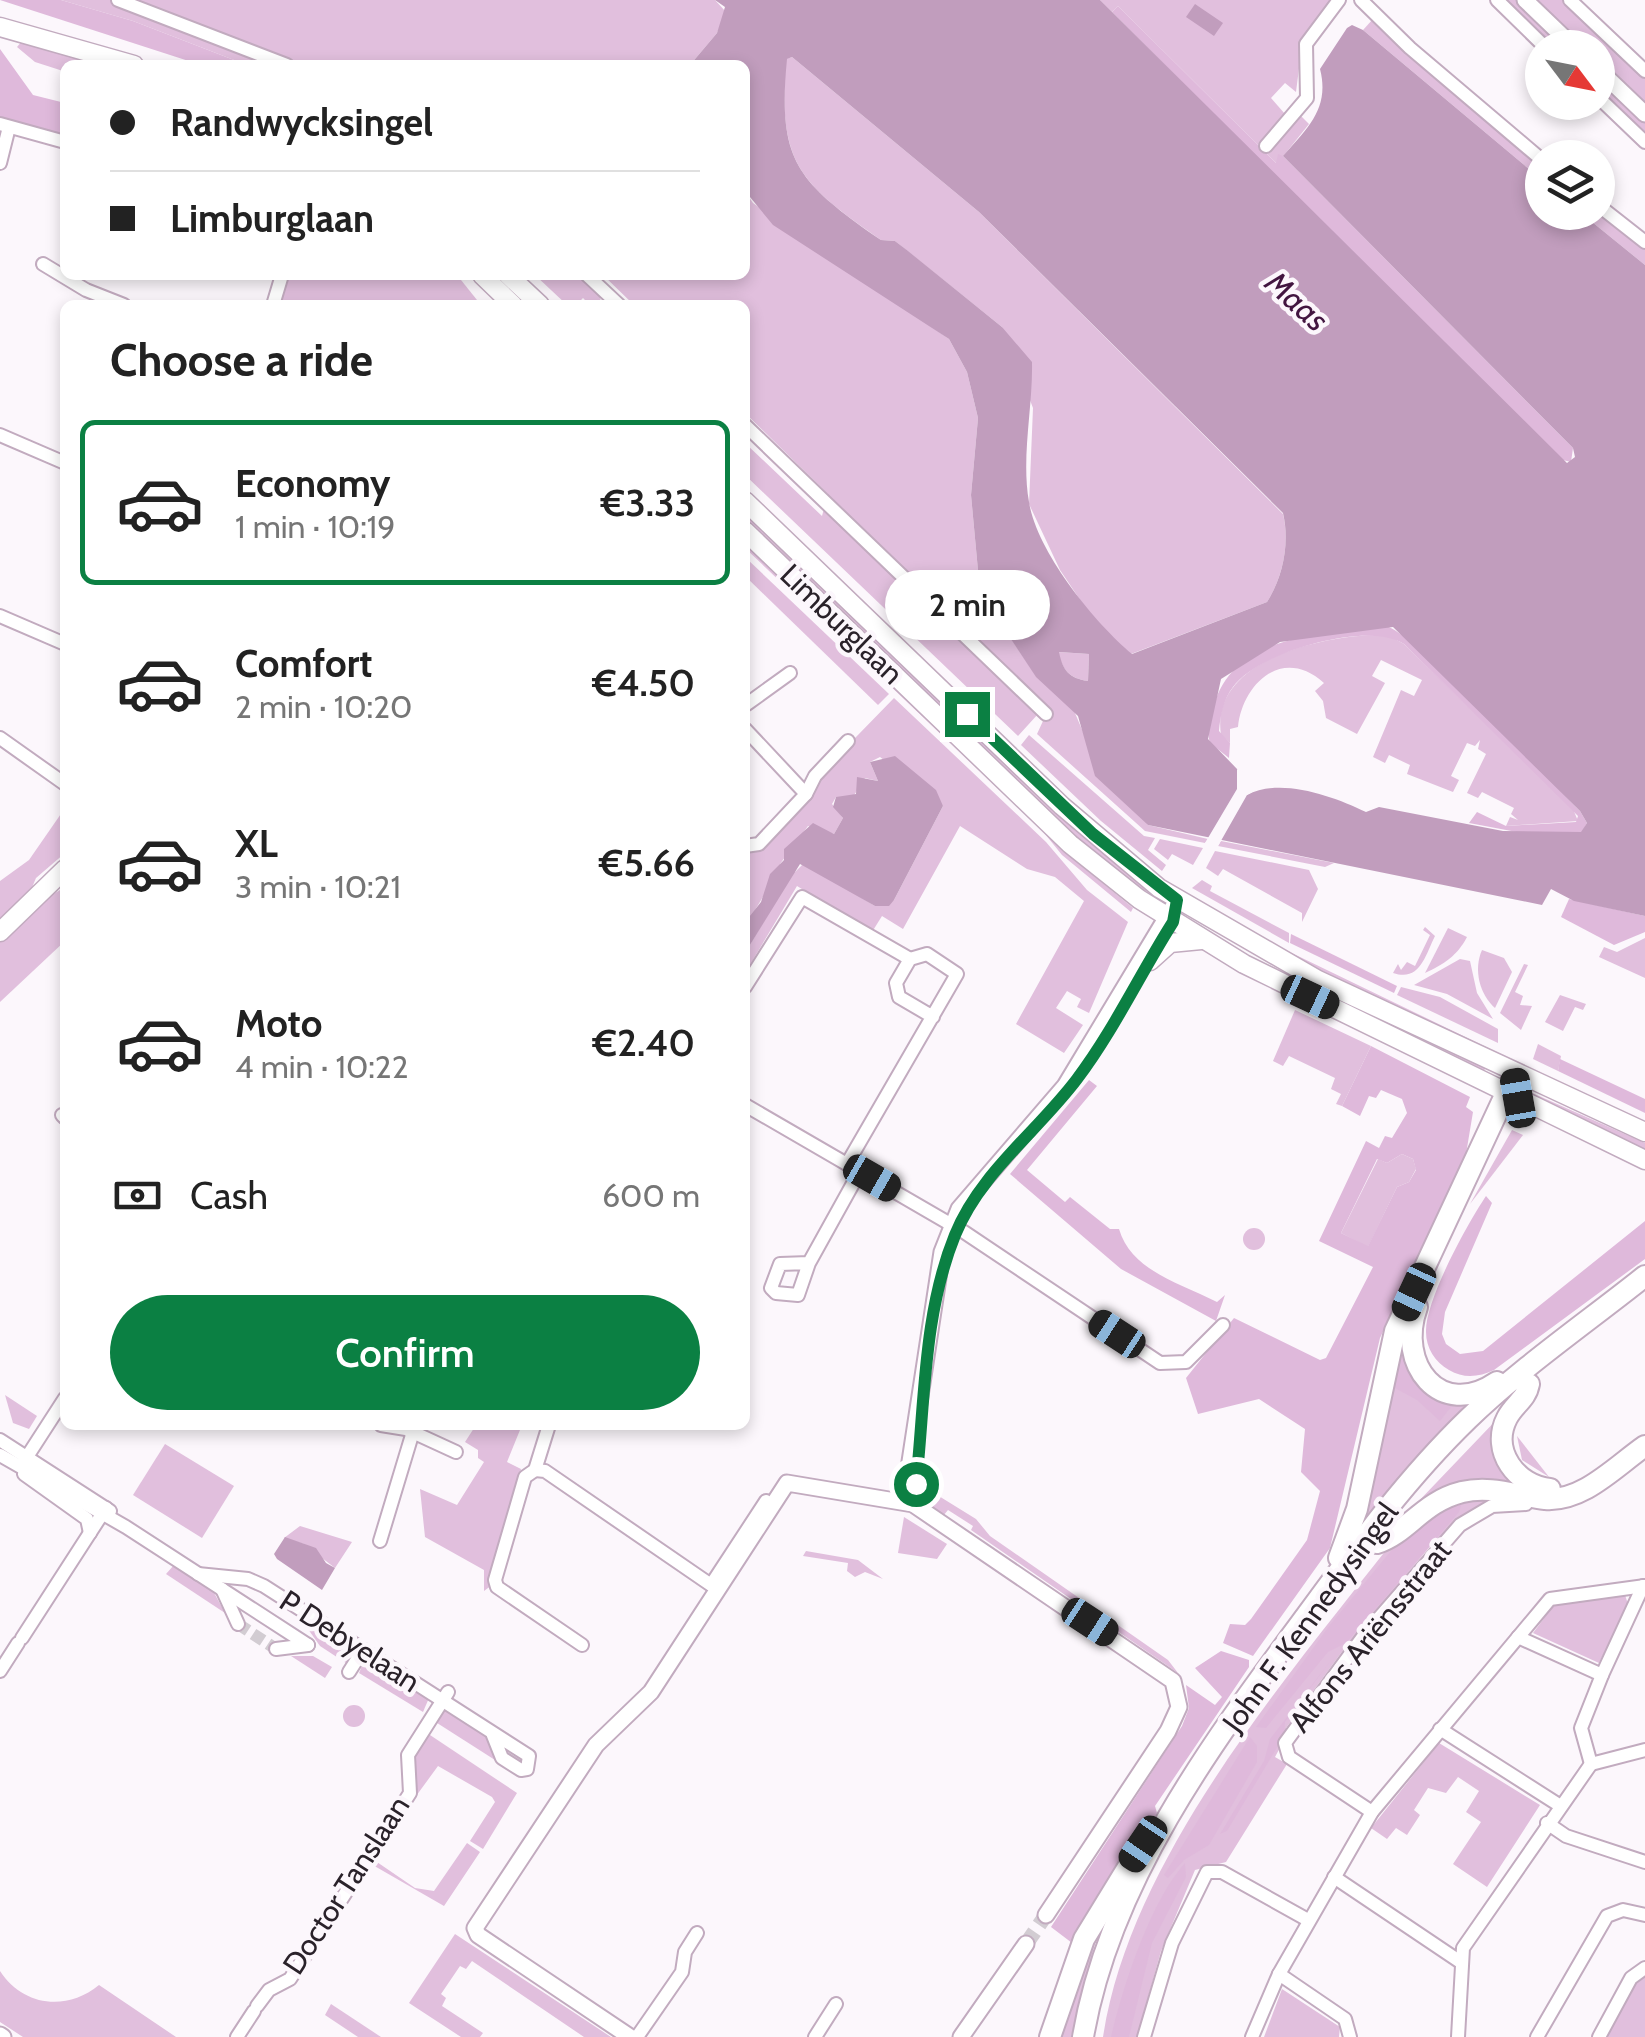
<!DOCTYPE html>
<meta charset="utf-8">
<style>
body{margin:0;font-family:Cabin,sans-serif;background:#f6f6f6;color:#222;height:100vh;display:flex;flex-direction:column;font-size:38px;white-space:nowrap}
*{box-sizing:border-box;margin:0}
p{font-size:32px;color:#767676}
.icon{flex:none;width:55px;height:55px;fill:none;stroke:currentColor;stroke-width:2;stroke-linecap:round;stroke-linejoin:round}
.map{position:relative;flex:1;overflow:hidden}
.side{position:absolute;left:60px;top:300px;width:690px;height:1130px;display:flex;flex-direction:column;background:#fff;border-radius:15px;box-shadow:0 5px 15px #0003}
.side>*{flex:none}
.guide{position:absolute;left:60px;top:60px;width:690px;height:220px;border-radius:15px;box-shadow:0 5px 15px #0003;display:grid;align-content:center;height:220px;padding:0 50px;background:#fff}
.needle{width:65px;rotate:122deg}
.controls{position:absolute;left:1525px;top:30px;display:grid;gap:20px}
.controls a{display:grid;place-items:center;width:90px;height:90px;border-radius:50%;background:#fff;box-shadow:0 5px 15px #0003;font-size:50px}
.end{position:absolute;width:45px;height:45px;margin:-22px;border:12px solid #0b8043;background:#fff;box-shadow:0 0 0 5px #fff}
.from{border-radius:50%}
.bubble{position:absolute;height:70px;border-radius:35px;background:#fff;box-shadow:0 5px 15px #0003;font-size:32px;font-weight:600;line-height:70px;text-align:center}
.car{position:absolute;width:30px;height:60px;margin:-30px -15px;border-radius:12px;box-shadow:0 0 8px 2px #0007;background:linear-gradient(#222 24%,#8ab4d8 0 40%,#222 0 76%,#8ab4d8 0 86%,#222 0)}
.guide b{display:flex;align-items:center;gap:35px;height:95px;font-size:38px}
.guide b+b{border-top:2px solid #e0e0e0}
.guide i{width:25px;height:25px;background:#222}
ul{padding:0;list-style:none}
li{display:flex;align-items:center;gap:30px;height:165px;margin:0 20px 15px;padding:0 30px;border:5px solid transparent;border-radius:15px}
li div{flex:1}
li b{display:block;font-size:38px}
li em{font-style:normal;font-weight:600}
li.active{border-color:#0b8043}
li>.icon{width:90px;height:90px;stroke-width:1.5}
h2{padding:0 50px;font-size:45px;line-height:120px}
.pay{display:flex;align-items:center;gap:25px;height:110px;padding:0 50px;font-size:38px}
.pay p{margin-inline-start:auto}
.button{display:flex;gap:20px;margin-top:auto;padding:20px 50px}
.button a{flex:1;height:115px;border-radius:60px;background:#0b8043;color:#fff;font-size:40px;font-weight:600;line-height:115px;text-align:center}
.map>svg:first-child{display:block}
</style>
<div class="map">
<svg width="1645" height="2037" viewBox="0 0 1645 2037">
<rect width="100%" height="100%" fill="#fcf7fc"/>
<g fill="#e1bfdd" fill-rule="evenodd">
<path d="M61,0H715L726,12L717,33L690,65H247L133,21Z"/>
<path d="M1100,0H1334L1302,45L1296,92L1285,83L1271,98L1285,114L1293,108L1309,124L1277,164L1118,6L1112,12Z"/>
<path d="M1500,0H1516L1566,47H1550Z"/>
<path d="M1534,0H1564L1645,75V106L1598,61V48L1583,47Z"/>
<path d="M1373,19L1542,166V180L1363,30Z"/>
<path d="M23,40L114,65L65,63L63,71L35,62L17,47Z"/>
<path d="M792,57L979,212L1283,514C1290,543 1283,577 1267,602L1131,654L1097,625L1060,570L1029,504L1033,408L1002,327L895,241L881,240C798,182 778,163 786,59Z"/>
<path d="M1598,78L1645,123V138L1598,93Z"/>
<path d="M745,191L753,203L949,339L967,372L978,418L971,495L980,592L1036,676L1072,706L1086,739L1148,825L1208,839L1205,843L1145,831L1037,734L1043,721L1038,714L1018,736L745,475V443L822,516L828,494L745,413V305H634L603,275H745Z"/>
<path d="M1598,212L1645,250V265L1581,213Z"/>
<path d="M289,275H457L481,305H279Z"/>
<path d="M535,275H580L598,290L602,305H590L583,298L576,305H567Z"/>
<path d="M745,506L1149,886L1143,896L1088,852L745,524Z"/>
<path d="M745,539L1066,853L1133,908L1131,912L1062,855L1041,829L745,548Z"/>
<path d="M745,557L889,694L878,705L745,576Z"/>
<path d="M1388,635L1404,644L1573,809L1578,821L1506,826L1510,817L1518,820L1511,814L1514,808L1482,792L1478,798L1467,793L1486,754L1478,749L1480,740L1475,746L1467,743L1451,776L1459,780L1453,792L1407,774L1410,765L1389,755L1385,763L1373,757L1401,690L1414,696L1422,680L1381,660L1372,676L1385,683L1357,734L1326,718L1323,701L1315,691L1324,683C1282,645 1242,685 1238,727L1230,729V743L1221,735C1209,657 1331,633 1388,635Z"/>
<path d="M1058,652L1089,654L1088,681C1069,678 1063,671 1058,652Z"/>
<path d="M894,698L1046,842L1087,890L1128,922L1089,1013L1077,1007L1081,999L1067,991L1056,1008L1083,1025L1064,1053L1016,1024L1084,901L1055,877L1027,869L960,826L903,929L882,916L872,932L797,886L745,973V953L789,879L764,895L745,927V851ZM880,757L943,806L894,900L875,906L804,863L795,872L780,864L808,826L834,834L843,818L832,804L836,797H853L865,778L878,781L870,762Z"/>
<path d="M1029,735L1144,836L1155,838L1148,850L1166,865L1162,871L1101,821L1021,745Z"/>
<path d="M65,808V853L36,878L28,897L0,924V881L29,860Z"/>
<path d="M1160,839L1203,848L1193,865L1172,854L1168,860L1154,849Z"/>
<path d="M1221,841L1334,863L1325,867L1218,846Z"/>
<path d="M1215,851L1309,870L1318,889L1302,922V913L1223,869L1218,876L1206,868Z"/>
<path d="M1202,880L1212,886L1210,891L1289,933V943L1192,888Z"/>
<path d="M65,887V941L0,1002V940L37,904Z"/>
<path d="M1425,927L1435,936C1425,956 1420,982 1393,973L1398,964L1401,970L1407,962L1415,966L1430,935L1423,930Z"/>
<path d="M1448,928L1467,937C1457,956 1444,964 1425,973Z"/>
<path d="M1645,938V978L1599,957L1604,947L1617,952Z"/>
<path d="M1267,941L1513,1060L1507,1063L1410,1013L1391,1009L1264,948Z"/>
<path d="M1482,950L1504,958L1512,972L1495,1008C1480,995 1473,970 1482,950Z"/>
<path d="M1239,952L1486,1066L1483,1074L1284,978Z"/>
<path d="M1460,959L1470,961L1477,993L1493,1019L1447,994L1414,985Z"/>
<path d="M1524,964L1528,965L1515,992L1523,996L1520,1005L1532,1006L1521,1030L1500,1013Z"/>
<path d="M1401,987L1440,997L1498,1029V1043L1397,995Z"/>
<path d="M1560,995L1586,1004L1583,1010L1575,1007L1563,1031L1545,1022Z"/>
<path d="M1295,1010L1371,1046L1342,1106L1336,1104L1341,1094L1331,1089L1335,1078L1289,1056L1283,1066L1273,1061Z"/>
<path d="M1538,1044L1561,1056L1558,1071L1533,1059Z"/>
<path d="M1530,1092L1645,1143V1149L1529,1096Z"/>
<path d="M1512,1130L1523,1135L1470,1204Z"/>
<path d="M1402,1154L1413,1159L1416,1169L1409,1182L1397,1187L1368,1247L1341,1233L1378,1159L1387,1163Z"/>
<circle cx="1254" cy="1239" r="11"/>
<path d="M1407,1316L1416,1374L1482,1398L1355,1541Z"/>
<path d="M5,1395L37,1416L29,1429L13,1423Z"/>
<path d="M1502,1414L1519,1483L1512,1500L1437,1545L1433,1543L1344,1649L1286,1728L1289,1731L1275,1757L1287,1764L1226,1862L1195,1870L1161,1951L1137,2037H1103C1132,1847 1303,1660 1417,1510L1415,1505Z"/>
<path d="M476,1425H522L507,1462L521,1469L492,1585L484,1591V1570L425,1537L420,1489L457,1505L484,1462L478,1458V1450L465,1442Z"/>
<path d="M1517,1436L1549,1477L1522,1460Z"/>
<path d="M165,1444L234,1486L202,1538L133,1495Z"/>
<path d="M921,1485L976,1519L990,1536L1168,1660L1178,1673L971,1530L973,1526L948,1510L943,1516C931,1508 919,1501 921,1485Z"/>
<path d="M904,1517L947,1544L937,1559L898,1553Z"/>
<path d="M300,1526L352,1542L335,1568L304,1544L284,1538Z"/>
<path d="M806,1551L858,1560L883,1579L865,1572L855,1577L847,1571L848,1563L803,1556Z"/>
<path d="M174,1565L212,1589L225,1613L166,1574Z"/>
<path d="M1625,1595L1628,1604L1599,1663L1533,1633L1557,1601Z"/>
<path d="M313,1622L356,1652L349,1665L320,1646L308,1629Z"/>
<path d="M291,1656H313L332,1667L325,1678Z"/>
<path d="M370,1660L429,1698L423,1712L359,1673L364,1661Z"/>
<circle cx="354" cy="1716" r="11"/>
<path d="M442,1708L487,1737L495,1760L434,1721Z"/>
<path d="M427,1733L517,1793L483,1849L470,1841L495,1802L492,1797L438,1766L411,1803L414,1754Z"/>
<path d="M1439,1743L1540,1805L1487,1887L1453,1864L1481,1822L1466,1812L1479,1791L1458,1777L1446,1793L1428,1788L1414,1810L1420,1815L1407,1835L1396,1828L1387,1839L1371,1828Z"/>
<path d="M467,1843L480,1852L444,1906L371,1864L374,1860L415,1888L434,1891Z"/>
<path d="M455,1934L611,2037H584L472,1961L466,1969L460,1966L441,1994L446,1998L442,2006L483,2033L480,2037H461L409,2003Z"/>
<path d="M1097,1936L1071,2037H1054L1069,1984Z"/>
<path d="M0,1971C23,2006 66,2012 99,1985L176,2037H23L0,2022Z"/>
<path d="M1645,1972V2037H1602L1634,1980Z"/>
<path d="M1282,1989L1340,2027L1339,2037H1264Z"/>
<path d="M331,2004L381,2037H358L325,2015Z"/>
</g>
<g fill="#dfb9db" fill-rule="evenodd">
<path d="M0,0H61L133,21L247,65H201Z"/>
<path d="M1118,6L1276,163L1278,154L1283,156L1573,448L1571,462L1559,459L1112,12Z"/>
<path d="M0,49L33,95L65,103V138L0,119Z"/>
<path d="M1386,626C1412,631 1551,782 1580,811L1587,823L1582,832L1528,834L1469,823L1477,812L1506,826L1576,822L1578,816L1404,644C1368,620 1258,652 1233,687C1224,698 1220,717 1219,731L1230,743L1229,758L1210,743C1206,730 1210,718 1214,705C1234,634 1323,634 1386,626Z"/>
<path d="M1569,899L1645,916V932L1614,945L1561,917Z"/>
<path d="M1291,934L1397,986L1394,993L1290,943Z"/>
<path d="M1371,1046L1470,1097L1466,1107L1473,1112L1466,1154L1380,1338L1330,1548L1253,1656L1223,1643L1230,1624L1245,1625L1251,1619L1307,1540L1320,1491L1301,1472L1305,1429L1259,1399L1198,1414L1186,1378L1234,1318L1320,1360L1326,1358L1373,1267L1319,1241L1366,1141L1379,1148L1385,1136L1392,1138L1407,1113L1402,1099L1381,1090L1376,1098L1369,1096L1360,1116L1342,1106ZM1402,1154L1413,1159L1416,1170L1409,1182L1397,1187L1368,1246L1341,1233L1377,1159L1387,1163Z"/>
<path d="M1560,1059L1645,1099V1113L1558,1071Z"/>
<path d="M1089,1080L1097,1086L1027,1170L1065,1202L1070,1197L1110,1229H1119C1131,1270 1177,1282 1217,1302L1225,1295L1216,1321L1121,1269L1010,1174Z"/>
<path d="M1486,1196L1492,1203L1445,1312L1442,1334L1446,1344L1460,1354L1483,1351L1645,1221V1259L1494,1370C1479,1377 1464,1379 1449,1370C1435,1362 1426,1348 1426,1332C1425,1300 1468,1223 1486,1196Z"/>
<path d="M1401,1346L1415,1377L1454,1403L1440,1421L1417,1400L1391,1386Z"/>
<path d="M1463,1500L1459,1512L1346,1643L1328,1652L1266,1728L1256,1727L1329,1626L1409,1529L1428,1514Z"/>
<path d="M1221,1651L1249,1660V1667L1155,1806L1157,1813L1076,1946L1051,1927L1182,1726L1189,1708L1186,1685L1215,1705L1222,1697L1195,1668Z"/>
<path d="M1332,1659L1285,1722L1284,1736L1227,1831L1220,1834L1264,1761L1270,1739Z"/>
<path d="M1250,1737L1257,1746V1762L1209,1845L1184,1860L1168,1878L1164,1875Z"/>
<path d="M1185,1863L1186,1877L1152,1943L1129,2037H1111C1123,1986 1150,1902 1185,1863Z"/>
</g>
<g fill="#c19dbd" fill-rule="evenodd">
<path d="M715,0H1100L1567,463L1575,457L1573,448L1283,156C1308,128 1330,108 1320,69L1347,28L1352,25L1363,30L1542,180V212L1581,213L1645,265V916L1574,901L1551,889L1542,905L1148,825L1095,776L1078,716L1036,677L980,592L971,495L978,418L967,372L949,339L773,225L745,191V65H690L717,33L725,7ZM792,57L979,212L1283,513C1290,543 1283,577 1267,602L1132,654C1094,622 1037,552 1029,502C1021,457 1033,408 1032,362L1002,327L908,251L895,241L881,240C798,182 777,162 787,59ZM1393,627L1580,811L1587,823L1581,832L1503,831L1379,807L1366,812C1333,796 1280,777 1247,795L1237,789L1238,770L1208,739L1221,679L1280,642ZM1059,652L1089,654L1088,681C1069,678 1063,671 1059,652Z"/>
<path d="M1195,4L1223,23L1214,36L1186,17Z"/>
<path d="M895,756L936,790L943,806L894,900L889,906H875L800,864L745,953L746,921L761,902L770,874L784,860V849L813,823L834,834L843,818L833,807L836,797L856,794L857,777L878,781L870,762Z"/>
<path d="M285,1537L316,1548L326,1563L335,1568L322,1590L277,1559L274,1554Z"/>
</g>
<path fill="#fcf7fc" d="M1237,769L1243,772L1242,786L1247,789L1260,782L1265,785L1247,795L1218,846L1205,843L1237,789Z"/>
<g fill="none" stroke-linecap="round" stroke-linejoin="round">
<path stroke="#d2ccd2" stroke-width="12" stroke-dasharray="12 6" stroke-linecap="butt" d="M238,1624L276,1649"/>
<path stroke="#d2ccd2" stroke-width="15" stroke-dasharray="15 8" stroke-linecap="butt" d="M1026,1944L1046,1915"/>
<defs>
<g id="minor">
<path d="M118,0L287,65"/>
<path d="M1361,0L1410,48L1542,160"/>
<path d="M1497,0L1546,48"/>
<path d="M1570,0L1645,71"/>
<path d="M1598,97L1645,142"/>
<path d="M0,124L65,142"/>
<path d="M1266,146L1307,98L1306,44L1339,0"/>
<path d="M0,163L9,127"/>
<path d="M1598,205L1645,242"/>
<path d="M43,264L86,290L124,305"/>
<path d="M587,275L619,305"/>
<path d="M273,305L282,275"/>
<path d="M745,425L1046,714"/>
<path d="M0,435L65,463"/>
<path d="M0,616L65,644"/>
<path d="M747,704L790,673"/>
<path d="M745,729L806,794L759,844L745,846"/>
<path d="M0,738L65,784"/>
<path d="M806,794L815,776L848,741"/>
<path d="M745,987L802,897L910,959"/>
<path d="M745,1105L964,1232L1160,1363L1186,1362L1223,1325"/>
<path d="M62,1115L65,1118"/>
<path d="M847,1164L957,974L927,954L910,959L896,983L899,997L933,1017"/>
<path d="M809,1263L798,1295L776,1293L771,1288L780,1264L809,1263L860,1171"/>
<path d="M381,1425L406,1429L456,1452"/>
<path d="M549,1425L535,1470L525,1477L495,1580L497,1587L582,1645"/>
<path d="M0,1440L110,1511"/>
<path d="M0,1455L126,1527L308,1645"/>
<path d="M23,1463L65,1398"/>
<path d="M535,1470L545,1471L711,1585L766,1501"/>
<path d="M24,1474L87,1519L90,1533"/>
<path d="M380,1541L412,1435"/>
<path d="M198,1574L248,1579L264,1586L529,1756L527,1769L521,1770L502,1758L492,1733"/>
<path d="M222,1589L238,1624"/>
<path d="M1518,1637L1602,1675L1643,1586"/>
<path d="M22,1638L106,1508"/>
<path d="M276,1649L308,1645"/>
<path d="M0,1671L18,1643"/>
<path d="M349,1672L363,1650"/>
<path d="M1440,1729L1559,1805"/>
<path d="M1591,1764L1581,1728L1602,1675"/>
<path d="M1591,1764L1645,1750"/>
<path d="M1372,1812L1289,1757L1285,1743L1365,1634L1460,1525L1492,1506L1526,1504"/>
<path d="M1547,1823L1566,1836L1645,1862"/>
<path d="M1334,1877L1459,1961"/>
<path d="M1279,1974L1345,2019L1350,2037"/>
<path d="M257,2006L269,1990L290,1979L410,1793L408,1755L448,1692"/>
<path d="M237,2037L254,2011"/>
<path d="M637,2037L682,1972L685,1952L697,1933"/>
<path d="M815,2037L836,2004"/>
<path d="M1144,2037L1172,1943L1207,1872H1222L1308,1920"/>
<path d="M1252,2037L1279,1974L1372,1812L1550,1599L1645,1586"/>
<path d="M1458,2037L1463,1948L1591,1764"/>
<path d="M1537,2037L1607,1916L1623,1910L1645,1915"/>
<path d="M1599,2037L1631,1978L1645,1968"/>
</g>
<g id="tertiary">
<path d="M1525,0L1575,48"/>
<path d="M1598,69L1645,114"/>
<path d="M904,1501L942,1252L959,1209L1065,1086L1177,900"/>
<path d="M0,2035L3,2037"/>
<path d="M630,2037L478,1935L475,1928L596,1745L651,1692L787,1483L913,1504L1173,1681L1179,1707L1168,1731L1046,1915"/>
<path d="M961,2037L1026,1944"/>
</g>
<g id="secondary">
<path d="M0,27L134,65"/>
<path d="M482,275L513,305"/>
<path d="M508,275L540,305"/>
<path d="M745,501L1062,806L1159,888L1318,980L1645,1132"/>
<path d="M745,531L1070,844L1139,899L1244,964L1645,1160"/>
<path d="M0,932L65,869"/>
<path d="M1150,961L1170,943L1201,940"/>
</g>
<g id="primary">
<path d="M1417,1307C1396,1364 1440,1421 1497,1382"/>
<path d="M1529,1384C1526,1400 1514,1404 1507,1418C1490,1451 1517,1486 1550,1489"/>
<path d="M1377,1543C1408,1533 1422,1502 1462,1492C1491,1485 1517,1496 1545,1499C1583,1502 1616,1466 1645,1446"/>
<path d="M1339,1558L1357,1509L1395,1331L1515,1074"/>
<path d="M1050,2037L1084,1939L1133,1859"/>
<path d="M1083,2037C1110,1878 1215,1739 1309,1612C1358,1545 1408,1477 1468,1419C1522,1367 1586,1323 1645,1276"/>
</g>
</defs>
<use href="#minor" stroke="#c2abbf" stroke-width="16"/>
<use href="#tertiary" stroke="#c2abbf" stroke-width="19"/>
<use href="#secondary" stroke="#c2abbf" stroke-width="21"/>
<use href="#primary" stroke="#c2abbf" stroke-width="24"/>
<use href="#minor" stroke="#fff" stroke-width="12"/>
<use href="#tertiary" stroke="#fff" stroke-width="15"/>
<use href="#secondary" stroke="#fff" stroke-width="18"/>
<use href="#primary" stroke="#fff" stroke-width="20"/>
</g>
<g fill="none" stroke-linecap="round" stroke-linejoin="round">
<path stroke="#0b8043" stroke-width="12" d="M916,1484C925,1402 923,1314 955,1235C980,1173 1038,1131 1077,1079C1114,1030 1140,974 1173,922L1177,900L1093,834L967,714"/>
</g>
<g text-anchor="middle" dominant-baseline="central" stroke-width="9" stroke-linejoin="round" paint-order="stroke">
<g font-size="30" fill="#2a222a" stroke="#fcf7fc">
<text transform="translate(842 624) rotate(44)">Limburglaan</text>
<text transform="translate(1310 1617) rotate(-54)">John F. Kennedysingel</text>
<text transform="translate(1370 1636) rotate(-51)">Alfons Ariënsstraat</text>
<text transform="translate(350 1641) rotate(33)">P Debyelaan</text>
<text transform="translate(346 1885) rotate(-57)">Doctor Tanslaan</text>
</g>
<g font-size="32" font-style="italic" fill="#421540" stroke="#fcf7fc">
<text transform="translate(1297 301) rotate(42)">Maas</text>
</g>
</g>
</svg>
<div class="controls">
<a><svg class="needle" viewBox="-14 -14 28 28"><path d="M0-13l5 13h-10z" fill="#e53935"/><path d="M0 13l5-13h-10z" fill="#767676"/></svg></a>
<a><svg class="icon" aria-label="layers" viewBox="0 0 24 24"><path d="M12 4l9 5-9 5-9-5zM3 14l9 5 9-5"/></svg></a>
</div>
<i class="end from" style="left:916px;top:1484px"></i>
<i class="end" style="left:967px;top:714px"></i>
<div class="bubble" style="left:885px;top:570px;width:165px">2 min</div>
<i class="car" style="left:1310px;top:997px;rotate:115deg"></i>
<i class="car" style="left:1518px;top:1098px;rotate:350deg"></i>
<i class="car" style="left:872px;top:1178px;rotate:120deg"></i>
<i class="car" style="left:1414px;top:1292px;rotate:205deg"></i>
<i class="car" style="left:1117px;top:1334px;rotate:303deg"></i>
<i class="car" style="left:1090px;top:1622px;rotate:123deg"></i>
<i class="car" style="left:1143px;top:1844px;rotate:214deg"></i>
<div class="guide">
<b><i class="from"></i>Randwycksingel</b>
<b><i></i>Limburglaan</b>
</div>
<section class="side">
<h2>Choose a ride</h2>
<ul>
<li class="active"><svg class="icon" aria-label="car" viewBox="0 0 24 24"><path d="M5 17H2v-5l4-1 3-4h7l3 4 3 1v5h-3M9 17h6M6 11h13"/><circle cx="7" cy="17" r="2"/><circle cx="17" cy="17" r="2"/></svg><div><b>Economy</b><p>1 min · 10:19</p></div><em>€3.33</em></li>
<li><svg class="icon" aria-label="car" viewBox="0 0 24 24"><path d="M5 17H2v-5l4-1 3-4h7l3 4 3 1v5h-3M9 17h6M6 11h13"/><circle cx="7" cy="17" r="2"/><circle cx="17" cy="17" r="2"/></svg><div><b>Comfort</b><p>2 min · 10:20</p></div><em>€4.50</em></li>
<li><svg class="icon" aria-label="car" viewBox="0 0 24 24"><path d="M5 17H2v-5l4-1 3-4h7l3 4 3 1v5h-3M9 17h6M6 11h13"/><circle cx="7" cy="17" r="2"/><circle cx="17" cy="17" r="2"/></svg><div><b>XL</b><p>3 min · 10:21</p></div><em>€5.66</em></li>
<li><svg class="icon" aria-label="car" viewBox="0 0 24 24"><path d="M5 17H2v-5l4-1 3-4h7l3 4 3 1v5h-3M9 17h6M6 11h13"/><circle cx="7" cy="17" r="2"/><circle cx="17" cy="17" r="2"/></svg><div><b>Moto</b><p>4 min · 10:22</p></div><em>€2.40</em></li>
</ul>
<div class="pay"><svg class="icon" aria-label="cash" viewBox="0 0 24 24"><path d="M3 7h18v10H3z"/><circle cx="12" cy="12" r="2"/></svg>Cash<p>600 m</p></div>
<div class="button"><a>Confirm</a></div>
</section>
</div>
